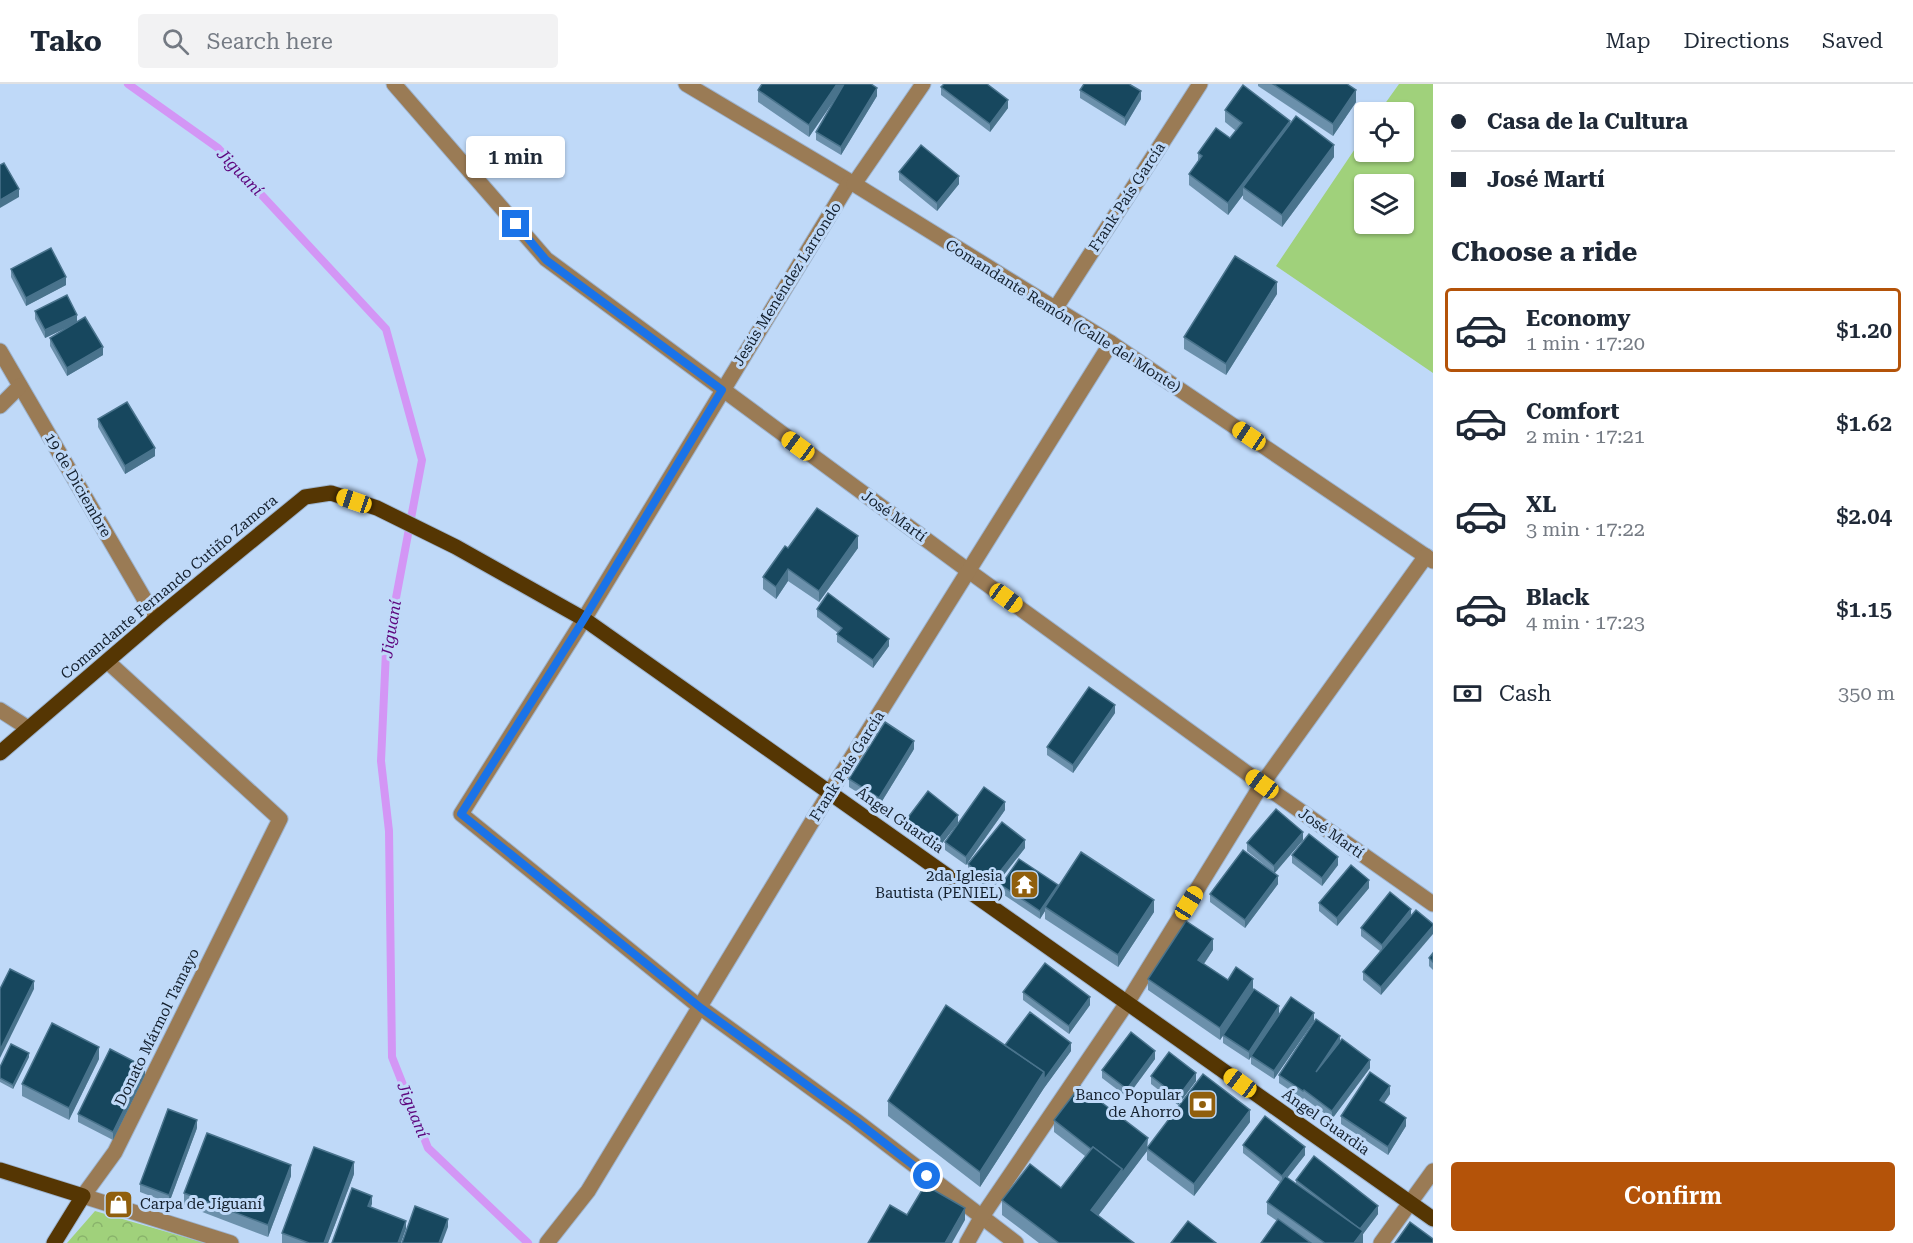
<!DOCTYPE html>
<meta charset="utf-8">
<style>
body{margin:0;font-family:"Roboto Serif",serif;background:#f2f2f3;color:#1f2937;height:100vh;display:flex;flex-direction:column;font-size:22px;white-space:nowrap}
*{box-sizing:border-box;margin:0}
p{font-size:20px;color:#747a83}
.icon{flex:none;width:33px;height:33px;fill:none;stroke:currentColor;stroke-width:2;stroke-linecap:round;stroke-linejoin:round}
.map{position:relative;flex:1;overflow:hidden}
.drawer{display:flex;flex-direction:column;background:#fff;width:480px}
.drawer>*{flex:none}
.hud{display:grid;align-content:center;height:132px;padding:0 18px;background:#fff}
.tools{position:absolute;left:1354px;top:18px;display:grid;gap:12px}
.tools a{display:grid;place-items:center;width:60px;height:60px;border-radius:6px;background:#fff;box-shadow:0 2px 4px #0004;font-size:30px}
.end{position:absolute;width:27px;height:27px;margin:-14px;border:8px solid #1a73e8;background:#fff;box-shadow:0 0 0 3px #fff}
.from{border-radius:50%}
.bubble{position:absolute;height:42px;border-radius:6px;background:#fff;box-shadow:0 2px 4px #0004;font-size:20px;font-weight:600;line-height:42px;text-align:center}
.car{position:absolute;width:18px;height:36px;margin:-18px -9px;border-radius:8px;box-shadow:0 0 4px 2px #0007;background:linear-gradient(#f5c518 24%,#345 0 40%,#f5c518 0 76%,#345 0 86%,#f5c518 0)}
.hud b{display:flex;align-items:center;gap:21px;height:57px;font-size:22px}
.hud b+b{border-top:2px solid #e0e1e3}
.hud i{width:15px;height:15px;background:#1f2937}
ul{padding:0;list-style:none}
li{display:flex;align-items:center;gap:18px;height:84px;margin:0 12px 9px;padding:0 6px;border:3px solid transparent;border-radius:6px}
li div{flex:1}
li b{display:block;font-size:22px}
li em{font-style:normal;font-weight:600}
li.current{border-color:#b45309}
li>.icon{width:54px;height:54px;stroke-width:1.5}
h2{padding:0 18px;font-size:27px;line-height:72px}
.pay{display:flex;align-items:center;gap:15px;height:66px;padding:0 18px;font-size:22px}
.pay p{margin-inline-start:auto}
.cta{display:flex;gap:12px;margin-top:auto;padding:12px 18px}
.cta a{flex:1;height:69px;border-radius:6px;background:#b45309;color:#fff;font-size:24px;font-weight:600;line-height:69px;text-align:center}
header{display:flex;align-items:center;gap:36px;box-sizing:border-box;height:84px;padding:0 30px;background:#fff;border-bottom:2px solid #e0e1e3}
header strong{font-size:28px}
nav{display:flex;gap:33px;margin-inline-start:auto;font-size:21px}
.search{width:420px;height:54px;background:#f2f2f3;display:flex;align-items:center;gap:15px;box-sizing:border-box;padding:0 21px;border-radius:6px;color:#747a83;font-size:22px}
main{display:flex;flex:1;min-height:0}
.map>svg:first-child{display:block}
</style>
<header>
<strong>Tako</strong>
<div class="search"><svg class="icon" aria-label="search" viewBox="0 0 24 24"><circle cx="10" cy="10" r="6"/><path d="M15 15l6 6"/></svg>Search here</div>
<nav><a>Map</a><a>Directions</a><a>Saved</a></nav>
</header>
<main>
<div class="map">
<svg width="1433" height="1159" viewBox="0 0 1433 1159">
<defs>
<pattern id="park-crowns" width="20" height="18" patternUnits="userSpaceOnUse" patternTransform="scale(1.5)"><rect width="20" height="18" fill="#a0d17b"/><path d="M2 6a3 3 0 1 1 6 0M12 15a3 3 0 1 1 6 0" fill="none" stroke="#89b36b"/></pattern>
</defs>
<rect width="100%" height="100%" fill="#bfd9f8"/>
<path fill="url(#park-crowns)" d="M95,1127L205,1159H67Z"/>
<path fill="#a0d17b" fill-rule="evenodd" d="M1399,0H1433V289L1276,182L1365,50V68H1404V28H1379ZM1365,100H1404V140H1365Z"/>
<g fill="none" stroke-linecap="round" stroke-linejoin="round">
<path stroke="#d396f5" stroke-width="8" d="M128,0L218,64L386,245L422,376L386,567L381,677L389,747L392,973L428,1064L528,1159"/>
<defs>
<g id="minor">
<path d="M394,0L546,175L970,488L1262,700L1433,820"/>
<path d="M686,0L854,100L1111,259L1433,477"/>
<path d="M849,99L584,535L461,730L701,924L855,1036L1016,1159"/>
<path d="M854,100L923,0"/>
<path d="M1055,225L1200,0"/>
<path d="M0,267L156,535"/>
<path d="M0,322L20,302"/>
<path d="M108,578L280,735L115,1068L83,1112L231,1159"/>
<path d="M0,626L28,644"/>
<path d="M547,1159L588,1107L830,708L1111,259"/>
<path d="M967,1159L981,1134L1127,919L1262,700L1426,472"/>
<path d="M1381,1159L1433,1087"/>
</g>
<g id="major">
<path d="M0,669L156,535L305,413L331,409L377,424L456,463L584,535L1433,1135"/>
<path d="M0,1086L83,1112L54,1159"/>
</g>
</defs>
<use href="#minor" stroke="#9db4d0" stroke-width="17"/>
<use href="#major" stroke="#9db4d0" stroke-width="17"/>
<use href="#minor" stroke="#9a7b55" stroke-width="15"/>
<use href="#major" stroke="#553603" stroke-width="15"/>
</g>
<g fill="#6b90ab">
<path d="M1258,0H1347L1356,18L1333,52L1258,2Z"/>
<path d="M941,3L1008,24L990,48L941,11Z"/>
<path d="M758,6L877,12L841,71L816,56V48L838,11L809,53L758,18Z"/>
<path d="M1080,6L1141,15L1125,42L1080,14Z"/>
<path d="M1225,26L1290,40L1334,73L1282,143L1243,115V111L1228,131L1189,101V90L1198,77V69L1230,54L1236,47L1225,38Z"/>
<path d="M899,88L959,100L937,127L899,96Z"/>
<path d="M11,185L66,201L26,222L11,193Z"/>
<path d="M1277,210L1226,291L1184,265V253Z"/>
<path d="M35,227L77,238L103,271L67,292L50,262V254L69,242L45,254L35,235Z"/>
<path d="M98,335L155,372L125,390L98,343Z"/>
<path d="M788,464H858L819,518L788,497L776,515L763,505V493Z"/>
<path d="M817,525L889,562L873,584L837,558V550L838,549L817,533Z"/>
<path d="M1115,629L1073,689L1047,671V663Z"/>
<path d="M914,665L879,722L849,703V695Z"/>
<path d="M1005,726L966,781L945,766V758Z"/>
<path d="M906,736L958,739L936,767L906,744Z"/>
<path d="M1303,756L1274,789L1278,800L1245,844L1210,818V810L1272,787L1247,767V759Z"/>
<path d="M1025,764L991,807L968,788V780Z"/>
<path d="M1292,771L1338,781L1322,802L1292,779Z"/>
<path d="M1001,801L1058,804L1154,828L1118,883L1045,835V827L1040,835L1001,809Z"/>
<path d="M1369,804L1337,842L1319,827V819Z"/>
<path d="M1390,808L1381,911L1363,896V888L1380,867L1361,852V844Z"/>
<path d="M1213,866L1204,880L1228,896L1253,905L1279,930L1314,937L1274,995L1251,980V972L1249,976L1223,959V952L1220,956L1148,906V895Z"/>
<path d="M1433,869V886L1429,882V874Z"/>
<path d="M1023,908L1090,921L1069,950L1023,916Z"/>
<path d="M1340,957L1370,984L1332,1035L1304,1014L1303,1015L1279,999V991Z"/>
<path d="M1071,967L1044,1004L980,1103L888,1032V1017Z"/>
<path d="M29,973L13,1005L0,998V983Z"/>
<path d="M99,975L69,1036L22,1012V1000Z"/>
<path d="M1155,975L1127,1013L1102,994V986Z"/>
<path d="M145,991L113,1056L78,1038V1030Z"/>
<path d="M1151,992L1196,997L1178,1021L1151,1000Z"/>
<path d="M1390,1010L1384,1019L1406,1042L1388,1071L1341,1040V1032Z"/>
<path d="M1054,1036L1148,1063L1250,1038L1194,1112L1147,1076V1067L1098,1132L1134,1159H1039L1002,1131V1116L1061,1104L1085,1072L1054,1048Z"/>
<path d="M197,1044L169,1119L140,1108V1100Z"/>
<path d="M1243,1061L1305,1071L1287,1094L1296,1100V1096L1378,1130L1363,1150V1159H1261L1277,1137L1267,1130V1118L1280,1098L1243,1069Z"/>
<path d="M354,1090L328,1159H282V1149Z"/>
<path d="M291,1092L268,1153L184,1121V1109Z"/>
</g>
<g fill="#49738c">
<path d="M837,0H845L809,53V41Z"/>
<path d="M877,4V12L841,71V63Z"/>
<path d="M1356,6V18L1333,52V40Z"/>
<path d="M1141,7V15L1125,42V34Z"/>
<path d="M1008,16V24L990,48V40Z"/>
<path d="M1290,37V48L1243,103V111L1228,131V119Z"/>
<path d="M1334,61V73L1282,143V131Z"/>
<path d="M959,92V100L937,127V119Z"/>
<path d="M19,105V113L0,124V116Z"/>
<path d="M66,193V201L26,222V214Z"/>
<path d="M1277,198V210L1226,291V280Z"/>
<path d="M77,231V239L45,254V246Z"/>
<path d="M103,263V271L67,292V284Z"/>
<path d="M155,364V372L125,390V382Z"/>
<path d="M858,452V464L819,518V507Z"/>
<path d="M788,485V497L776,515V503Z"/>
<path d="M889,555V562L873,584V576Z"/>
<path d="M1115,621V629L1073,689V681Z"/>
<path d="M914,657V665L879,722V714Z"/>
<path d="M1005,718V726L966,781V773Z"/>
<path d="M958,731V739L936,767V759Z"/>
<path d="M1303,748V756L1274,790V782Z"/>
<path d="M1025,756V764L991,807V799Z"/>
<path d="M1338,773V781L1322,802V794Z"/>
<path d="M1278,792V800L1245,844V836Z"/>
<path d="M1369,796V804L1337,842V834Z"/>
<path d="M1058,801V809L1045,823V827L1040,835V827Z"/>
<path d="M1154,816V828L1118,883V871Z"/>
<path d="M1411,825V833L1382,869V861Z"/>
<path d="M1433,842V850L1381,911V903Z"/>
<path d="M1213,855V866L1198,888V876Z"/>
<path d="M1253,895V907L1220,956V944Z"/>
<path d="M34,897V905L0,974V966Z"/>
<path d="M1090,913V921L1069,950V942Z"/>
<path d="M1279,922V930L1249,976V968Z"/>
<path d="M1314,929V937L1274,995V987Z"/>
<path d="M1340,952V960L1316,988Z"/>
<path d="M1071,959V967L1044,1004L980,1103V1088L1044,988Z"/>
<path d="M99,963V975L69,1036V1024Z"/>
<path d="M1155,967V975L1127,1013V1005Z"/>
<path d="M29,969V973L13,1005V1001Z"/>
<path d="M1370,976V984L1332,1035V1027Z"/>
<path d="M145,983V991L113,1056V1048Z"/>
<path d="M1196,989V997L1178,1021V1013Z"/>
<path d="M1390,1002V1010L1380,1024V1016Z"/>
<path d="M1250,1026V1038L1194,1112V1100Z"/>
<path d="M1406,1034V1042L1388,1071V1063Z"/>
<path d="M197,1036V1044L169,1119V1111Z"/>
<path d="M1148,1054L1147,1067L1091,1141V1126L1122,1085Z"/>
<path d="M1305,1063V1071L1282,1100V1092Z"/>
<path d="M354,1078V1090L328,1159H324Z"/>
<path d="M291,1081V1092L268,1153V1141Z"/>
<path d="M372,1112V1120L368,1130V1122Z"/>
<path d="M1378,1122V1130L1363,1150V1159H1354L1360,1145Z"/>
<path d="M965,1124V1136L952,1159H945Z"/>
<path d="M448,1135V1143L442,1159H439Z"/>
<path d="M406,1137V1145L401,1159H398Z"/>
</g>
<g fill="#17475e" stroke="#49738c" stroke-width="1.5">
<path d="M762,0H837L809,41L758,6Z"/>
<path d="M844,0H871L877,4L841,63L816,48Z"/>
<path d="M944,0H987L1008,16L990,40L941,3Z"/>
<path d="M1084,0H1129L1141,7L1125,34L1080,6Z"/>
<path d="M1273,0H1347L1356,6L1333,40Z"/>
<path d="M1243,1L1290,37L1228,119L1189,90L1202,72L1198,69L1216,44L1230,54L1242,39L1225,26Z"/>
<path d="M1296,32L1334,61L1282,131L1243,103Z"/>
<path d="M921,61L959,92L937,119L899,88Z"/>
<path d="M4,79L19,105L0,116V81Z"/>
<path d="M51,164L66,193L26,214L11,185Z"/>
<path d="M1235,172L1277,198L1226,280L1184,253Z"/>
<path d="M67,211L77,231L45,246L35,227Z"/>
<path d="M85,233L103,263L67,284L50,254Z"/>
<path d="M127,318L155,364L125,382L98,335Z"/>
<path d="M817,424L858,452L819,507L788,485L776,503L763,493L785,462L788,464Z"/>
<path d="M828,509L889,555L873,576L837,550L842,544L817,525Z"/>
<path d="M1089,603L1115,621L1073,681L1047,663Z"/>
<path d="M885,638L914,657L879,714L849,695Z"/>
<path d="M984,703L1005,718L966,773L945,758Z"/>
<path d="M928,707L958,731L936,759L906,736Z"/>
<path d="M1276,725L1303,748L1274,782L1247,759Z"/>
<path d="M1002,738L1025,756L991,799L968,780Z"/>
<path d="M1309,750L1338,773L1322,794L1292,771Z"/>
<path d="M1243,766L1278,792L1245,836L1210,810Z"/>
<path d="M1081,768L1154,816L1118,871L1045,823Z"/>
<path d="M1019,775L1058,801L1040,827L1001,801Z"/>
<path d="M1351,781L1369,796L1337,834L1319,819Z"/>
<path d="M1390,808L1411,825L1382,861L1361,844Z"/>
<path d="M1416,826L1433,840V842L1381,903L1363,888Z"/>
<path d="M1186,837L1213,855L1198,876L1228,896L1236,883L1253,895L1220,944L1148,895Z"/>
<path d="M1433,869V878L1429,874Z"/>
<path d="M1045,879L1090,913L1069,942L1023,908Z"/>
<path d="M10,885L34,897L0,966V905Z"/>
<path d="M1254,905L1279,922L1249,968L1223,951Z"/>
<path d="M1291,913L1314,929L1274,987L1251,972Z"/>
<path d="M946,921L1044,988L980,1088L888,1017Z"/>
<path d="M1030,928L1071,959L1044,996V988L1005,961Z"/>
<path d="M1316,935L1340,952L1316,988L1342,955L1370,976L1332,1027L1304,1006L1303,1007L1279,991Z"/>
<path d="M52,939L99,963L69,1024L22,1000Z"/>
<path d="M1131,948L1155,967L1127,1005L1102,986Z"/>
<path d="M11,960L29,969L13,1001L0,994V983Z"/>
<path d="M110,965L145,983L113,1048L78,1030Z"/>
<path d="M1169,968L1196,989L1178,1013L1151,992Z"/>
<path d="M1370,988L1390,1002L1380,1016L1406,1034L1388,1063L1341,1032Z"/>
<path d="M1203,990L1250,1026L1194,1100L1147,1064Z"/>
<path d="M1080,1002L1148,1054L1122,1089V1085L1093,1063L1091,1065L1054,1036Z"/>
<path d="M168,1025L197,1036L169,1111L140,1100Z"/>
<path d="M1265,1032L1305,1063L1282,1092L1243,1061Z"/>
<path d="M207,1049L291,1081L268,1141L184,1109Z"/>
<path d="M314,1063L354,1078L324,1159H309L282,1149Z"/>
<path d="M1093,1063L1122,1085L1091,1126L1134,1159H1059L1002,1116L1030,1080L1061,1104Z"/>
<path d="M1314,1072L1378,1122L1360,1145L1296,1096Z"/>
<path d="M1285,1092L1363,1147L1354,1159H1325L1267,1118Z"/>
<path d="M925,1101L965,1124L945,1159H868L890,1121L907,1131Z"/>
<path d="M352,1104L372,1112L368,1122L406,1137L398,1159H332Z"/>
<path d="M415,1122L448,1135L439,1159H402Z"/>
<path d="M1278,1135L1311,1159H1261Z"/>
<path d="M1188,1137L1216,1159H1171Z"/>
<path d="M1410,1138L1433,1155V1159H1395Z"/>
</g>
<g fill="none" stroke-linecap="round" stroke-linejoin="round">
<path stroke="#1a73e8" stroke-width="8" d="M516,140L546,176L722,306L584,535L461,730L701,924L855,1036L927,1092"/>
</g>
<defs>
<symbol id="temple-square" viewBox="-11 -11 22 22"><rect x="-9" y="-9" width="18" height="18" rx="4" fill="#905f0d" stroke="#bfd9f8"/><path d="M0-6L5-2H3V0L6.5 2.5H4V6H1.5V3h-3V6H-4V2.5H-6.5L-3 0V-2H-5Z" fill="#fff"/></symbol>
<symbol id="bank-square" viewBox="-11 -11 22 22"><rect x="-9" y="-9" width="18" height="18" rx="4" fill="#905f0d" stroke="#bfd9f8"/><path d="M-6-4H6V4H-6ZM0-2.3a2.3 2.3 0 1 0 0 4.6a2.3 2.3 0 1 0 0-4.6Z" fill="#fff"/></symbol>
<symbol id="shop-square" viewBox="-11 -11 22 22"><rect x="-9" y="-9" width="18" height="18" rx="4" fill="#905f0d" stroke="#bfd9f8"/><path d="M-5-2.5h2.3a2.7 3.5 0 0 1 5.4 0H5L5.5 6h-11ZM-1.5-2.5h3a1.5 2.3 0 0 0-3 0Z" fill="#fff"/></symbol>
</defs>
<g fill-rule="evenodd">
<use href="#temple-square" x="1008" y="784" width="33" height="33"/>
<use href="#bank-square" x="1186" y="1004" width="33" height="33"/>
<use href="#shop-square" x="102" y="1104" width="33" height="33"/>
</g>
<g text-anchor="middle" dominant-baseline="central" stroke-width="6" stroke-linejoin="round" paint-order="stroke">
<g font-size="15" fill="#14202e" stroke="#bfd9f8">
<text transform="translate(1127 113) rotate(-57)">Frank País García</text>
<text transform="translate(787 200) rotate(-58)">Jesús Menéndez Larrondo</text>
<text transform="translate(1063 232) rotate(32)">Comandante Remón (Calle del Monte)</text>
<text transform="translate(78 401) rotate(60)">19 de Diciembre</text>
<text transform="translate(894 432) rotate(36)">José Martí</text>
<text transform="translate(169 503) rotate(-40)">Comandante Fernando Cutiño Zamora</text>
<text transform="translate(847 682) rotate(-58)">Frank País García</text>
<text transform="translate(900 736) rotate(35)">Ángel Guardia</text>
<text transform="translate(1331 749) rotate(35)">José Martí</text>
<text transform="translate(157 943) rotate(-64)">Donato Mármol Tamayo</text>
<text transform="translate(1326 1038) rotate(35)">Ángel Guardia</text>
</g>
<g font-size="15" fill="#14202e" stroke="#bfd9f8" text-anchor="end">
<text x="1003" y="792">2da Iglesia<tspan x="1003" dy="17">Bautista (PENIEL)</tspan></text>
<text x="1181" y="1011">Banco Popular<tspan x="1181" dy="17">de Ahorro</tspan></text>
<text x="140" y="1120" text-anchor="start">Carpa de Jiguaní</text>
</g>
<g font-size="16" font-style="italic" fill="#5d067e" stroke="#bfd9f8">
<text transform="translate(240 88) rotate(46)">Jiguaní</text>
<text transform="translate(391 545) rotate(-81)">Jiguaní</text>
<text transform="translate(413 1026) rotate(68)">Jiguaní</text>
</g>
</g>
</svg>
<div class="tools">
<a><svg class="icon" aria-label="locate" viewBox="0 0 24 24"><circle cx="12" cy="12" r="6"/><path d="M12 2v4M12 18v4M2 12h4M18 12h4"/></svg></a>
<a><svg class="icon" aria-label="layers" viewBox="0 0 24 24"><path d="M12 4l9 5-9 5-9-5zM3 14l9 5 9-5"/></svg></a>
</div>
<i class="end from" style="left:927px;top:1092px"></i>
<i class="end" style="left:516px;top:140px"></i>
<div class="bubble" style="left:466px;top:52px;width:99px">1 min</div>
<i class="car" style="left:1249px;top:352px;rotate:304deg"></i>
<i class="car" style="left:798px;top:362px;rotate:306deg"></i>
<i class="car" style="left:354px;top:417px;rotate:289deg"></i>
<i class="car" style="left:1006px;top:514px;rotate:126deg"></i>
<i class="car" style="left:1262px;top:700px;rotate:306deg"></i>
<i class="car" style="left:1189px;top:819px;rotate:32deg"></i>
<i class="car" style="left:1240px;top:999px;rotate:306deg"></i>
</div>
<section class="drawer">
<div class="hud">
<b><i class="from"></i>Casa de la Cultura</b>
<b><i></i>José Martí</b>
</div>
<h2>Choose a ride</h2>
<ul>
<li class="current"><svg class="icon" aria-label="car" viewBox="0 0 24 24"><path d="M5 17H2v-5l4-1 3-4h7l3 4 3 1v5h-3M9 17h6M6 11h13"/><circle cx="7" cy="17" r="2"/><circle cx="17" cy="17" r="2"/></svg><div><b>Economy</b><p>1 min · 17:20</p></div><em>$1.20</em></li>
<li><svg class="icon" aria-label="car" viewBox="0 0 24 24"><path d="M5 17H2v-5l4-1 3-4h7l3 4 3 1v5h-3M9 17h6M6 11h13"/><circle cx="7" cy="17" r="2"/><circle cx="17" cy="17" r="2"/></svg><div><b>Comfort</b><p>2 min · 17:21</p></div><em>$1.62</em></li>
<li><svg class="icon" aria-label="car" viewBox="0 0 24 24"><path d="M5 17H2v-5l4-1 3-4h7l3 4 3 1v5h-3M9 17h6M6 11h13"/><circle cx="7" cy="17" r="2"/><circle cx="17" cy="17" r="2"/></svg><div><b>XL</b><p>3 min · 17:22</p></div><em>$2.04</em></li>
<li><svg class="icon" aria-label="car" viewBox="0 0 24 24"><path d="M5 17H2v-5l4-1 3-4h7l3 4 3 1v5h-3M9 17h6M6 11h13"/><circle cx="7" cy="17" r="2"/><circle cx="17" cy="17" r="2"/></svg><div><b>Black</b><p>4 min · 17:23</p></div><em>$1.15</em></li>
</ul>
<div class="pay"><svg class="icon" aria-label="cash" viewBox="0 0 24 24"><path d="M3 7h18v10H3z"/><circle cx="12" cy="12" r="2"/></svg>Cash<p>350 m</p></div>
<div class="cta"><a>Confirm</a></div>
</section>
</main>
